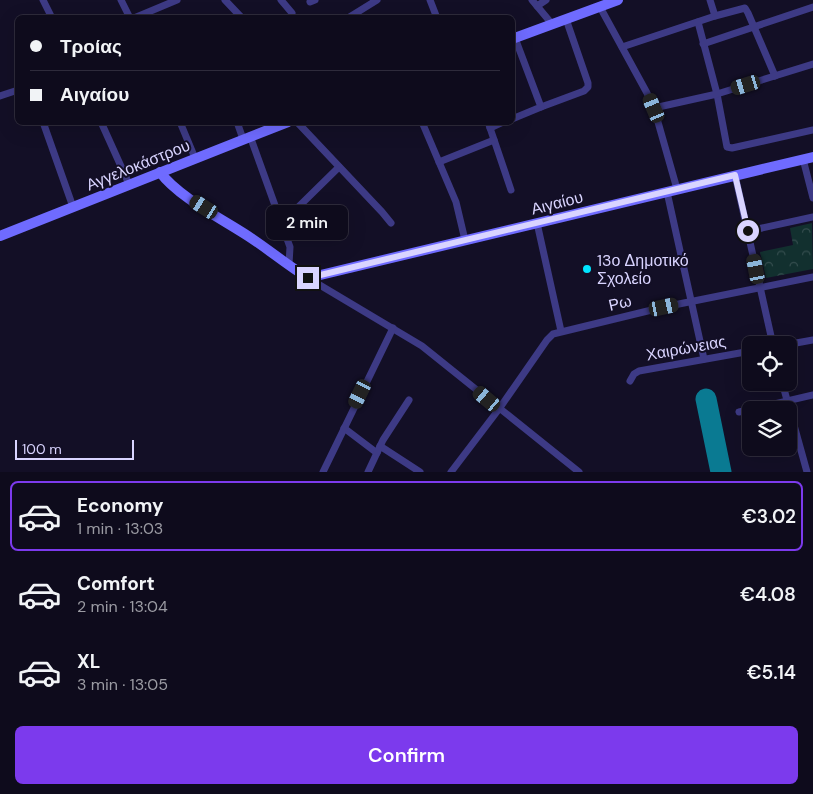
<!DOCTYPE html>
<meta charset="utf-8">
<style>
body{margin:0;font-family:"DM Sans",sans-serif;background:#1c1929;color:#f1f3f6;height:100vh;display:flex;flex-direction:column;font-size:19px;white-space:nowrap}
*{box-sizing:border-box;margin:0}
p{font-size:16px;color:#9b9ba3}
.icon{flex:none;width:28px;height:28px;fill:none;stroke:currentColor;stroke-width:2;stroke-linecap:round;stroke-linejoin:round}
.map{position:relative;height:472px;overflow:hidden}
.sheet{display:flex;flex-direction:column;background:#0e0b1c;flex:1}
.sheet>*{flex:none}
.banner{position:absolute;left:15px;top:15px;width:500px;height:110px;border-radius:8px;box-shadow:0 5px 20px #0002,0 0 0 1px #2e2b3b;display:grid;align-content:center;height:110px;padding:0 15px;background:#0e0b1c}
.tools{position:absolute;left:742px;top:336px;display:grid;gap:10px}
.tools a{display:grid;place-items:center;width:55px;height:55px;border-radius:8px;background:#0e0b1c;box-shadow:0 5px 20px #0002,0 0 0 1px #2e2b3b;font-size:25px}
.scale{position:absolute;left:15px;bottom:12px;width:119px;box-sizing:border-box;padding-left:5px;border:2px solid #d9d4ff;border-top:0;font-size:14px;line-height:18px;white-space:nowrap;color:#d9d4ff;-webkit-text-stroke:4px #130f26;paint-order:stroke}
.end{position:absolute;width:22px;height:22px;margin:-11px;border:6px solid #d9d4ff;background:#111;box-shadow:0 0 0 2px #111}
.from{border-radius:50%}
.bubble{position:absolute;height:35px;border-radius:8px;background:#0e0b1c;box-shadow:0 5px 20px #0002,0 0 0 1px #2e2b3b;font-size:16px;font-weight:600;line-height:35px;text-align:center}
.car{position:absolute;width:15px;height:30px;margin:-15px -8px;border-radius:6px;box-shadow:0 0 4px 1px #0007;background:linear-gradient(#222 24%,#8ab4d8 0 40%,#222 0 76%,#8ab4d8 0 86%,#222 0)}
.banner b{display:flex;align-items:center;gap:18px;height:48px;font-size:19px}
.banner b+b{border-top:1px solid #2e2b3b}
.banner i{width:12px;height:12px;background:#f1f3f6}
ul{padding:9px 0 0;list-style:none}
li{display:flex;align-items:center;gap:15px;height:70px;margin:0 10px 8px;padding:0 5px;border:2px solid transparent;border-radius:8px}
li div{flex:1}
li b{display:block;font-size:19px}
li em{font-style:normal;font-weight:600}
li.current{border-color:#7c3aed}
li>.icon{width:45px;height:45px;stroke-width:1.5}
.primary-button{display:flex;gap:10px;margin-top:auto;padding:10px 15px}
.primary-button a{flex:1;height:58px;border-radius:8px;background:#7c3aed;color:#fff;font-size:20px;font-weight:600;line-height:58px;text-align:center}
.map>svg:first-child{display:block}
</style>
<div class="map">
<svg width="813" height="472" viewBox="0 0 813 472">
<defs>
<pattern id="park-crowns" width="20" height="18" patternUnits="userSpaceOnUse" patternTransform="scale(1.25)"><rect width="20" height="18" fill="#12302f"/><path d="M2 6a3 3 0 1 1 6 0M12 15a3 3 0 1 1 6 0" fill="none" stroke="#344d4e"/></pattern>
</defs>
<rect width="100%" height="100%" fill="#130f26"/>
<path fill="url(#park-crowns)" d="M812,223L813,269L766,278L760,252L793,245L790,228Z"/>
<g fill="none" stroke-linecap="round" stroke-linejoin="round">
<path stroke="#0a7a92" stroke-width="21" d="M706,399L721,472"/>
<g stroke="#3d3a85" stroke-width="7">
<path d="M43,0L52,18"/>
<path d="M121,0L130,18"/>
<path d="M225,0L242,18"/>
<path d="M281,0L292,13"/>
<path d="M430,0L437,18"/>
<path d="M532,0L552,24"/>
<path d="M710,0L715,16"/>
<path d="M310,2L315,0"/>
<path d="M537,6L546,0"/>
<path d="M600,7L647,93L654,108L677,189"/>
<path d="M134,18L177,0"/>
<path d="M348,18L377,0"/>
<path d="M698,22L717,94L727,147L732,148L813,130"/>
<path d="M703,44L813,7"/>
<path d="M622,47L715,16L745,8L748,13L775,76"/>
<path d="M0,96L18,90"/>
<path d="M541,107L584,91L588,87V83L566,19"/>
<path d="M654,108L717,94L813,64"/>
<path d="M512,119L541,107L515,38"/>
<path d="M43,122L73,207"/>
<path d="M101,122L129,184"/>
<path d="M180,122L195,158"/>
<path d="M237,122L243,139"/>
<path d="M297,122L382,212L391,223"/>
<path d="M422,122L456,202L465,240"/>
<path d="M488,122L511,190"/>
<path d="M490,128L503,122"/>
<path d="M250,136L290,247L289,264"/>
<path d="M803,159L813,198"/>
<path d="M439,162L494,140"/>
<path d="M735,175L773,345"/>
<path d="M667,192L704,359"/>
<path d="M537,223L561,331"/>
<path d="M281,224L339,167"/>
<path d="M748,231L813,217"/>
<path d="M308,278L422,346L579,472"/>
<path d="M785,345L813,340"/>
<path d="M630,381L634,374L639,371L751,351"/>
<path d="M782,382L807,472"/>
<path d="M739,412L813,395"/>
<path d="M344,428L377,453"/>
<path d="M380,446L420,472"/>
<path d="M323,472L393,328"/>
<path d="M368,472L383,440L409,400"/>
<path d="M451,472L499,409L547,340L553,334L664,307L813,277"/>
</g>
<g stroke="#6f6bff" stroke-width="10">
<path d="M512,39L618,0"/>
<path d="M160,172C177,196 222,219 248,236C268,249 287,265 308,278L813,157"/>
<path d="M0,236L288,122"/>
</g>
</g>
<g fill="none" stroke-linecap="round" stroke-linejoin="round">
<path stroke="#d9d4ff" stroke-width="6" d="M308,278L735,175L748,231"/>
</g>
<circle fill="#00e5ff" stroke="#130f26" stroke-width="2" cx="587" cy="269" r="5"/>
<g text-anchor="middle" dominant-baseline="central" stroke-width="4" stroke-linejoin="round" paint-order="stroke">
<g font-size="16" fill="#d9d4ff" stroke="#130f26">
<text transform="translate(138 165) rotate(-22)">Αγγελοκάστρου</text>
<text transform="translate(557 203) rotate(-14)">Αιγαίου</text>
<text transform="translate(620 303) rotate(-13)">Ρω</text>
<text transform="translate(686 348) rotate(-10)">Χαιρώνειας</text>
</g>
<g font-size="16" fill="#d9d4ff" stroke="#130f26" text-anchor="start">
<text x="597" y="260">13ο Δημοτικό<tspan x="597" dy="18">Σχολείο</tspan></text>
</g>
</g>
</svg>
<div class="tools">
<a><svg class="icon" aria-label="locate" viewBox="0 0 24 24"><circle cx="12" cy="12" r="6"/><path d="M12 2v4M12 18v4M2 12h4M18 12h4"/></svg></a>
<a><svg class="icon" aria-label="layers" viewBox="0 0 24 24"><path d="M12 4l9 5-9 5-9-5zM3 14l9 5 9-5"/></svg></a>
</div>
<div class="scale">100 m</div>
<i class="end from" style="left:748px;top:231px"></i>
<i class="end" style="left:308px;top:278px"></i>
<div class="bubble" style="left:266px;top:205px;width:82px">2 min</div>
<i class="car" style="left:746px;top:85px;rotate:253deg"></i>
<i class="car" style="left:654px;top:108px;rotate:337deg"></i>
<i class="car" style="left:204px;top:207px;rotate:302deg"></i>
<i class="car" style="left:756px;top:269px;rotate:349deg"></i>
<i class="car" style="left:664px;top:307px;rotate:78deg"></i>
<i class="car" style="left:360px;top:394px;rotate:206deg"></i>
<i class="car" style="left:487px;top:399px;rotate:310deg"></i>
<div class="banner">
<b><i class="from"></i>Τροίας</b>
<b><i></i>Αιγαίου</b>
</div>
</div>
<section class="sheet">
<ul>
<li class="current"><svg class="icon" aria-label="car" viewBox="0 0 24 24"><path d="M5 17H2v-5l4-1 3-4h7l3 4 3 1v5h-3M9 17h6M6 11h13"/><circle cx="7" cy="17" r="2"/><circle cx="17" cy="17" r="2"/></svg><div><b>Economy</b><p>1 min · 13:03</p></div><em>€3.02</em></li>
<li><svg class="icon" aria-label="car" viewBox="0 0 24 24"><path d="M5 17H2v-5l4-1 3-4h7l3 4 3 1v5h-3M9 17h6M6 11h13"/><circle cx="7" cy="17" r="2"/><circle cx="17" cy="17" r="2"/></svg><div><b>Comfort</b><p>2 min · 13:04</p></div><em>€4.08</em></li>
<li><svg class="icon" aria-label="car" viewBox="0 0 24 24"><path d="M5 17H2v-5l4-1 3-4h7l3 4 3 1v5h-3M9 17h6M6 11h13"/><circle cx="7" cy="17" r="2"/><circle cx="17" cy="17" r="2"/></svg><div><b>XL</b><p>3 min · 13:05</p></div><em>€5.14</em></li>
</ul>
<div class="primary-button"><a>Confirm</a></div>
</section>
